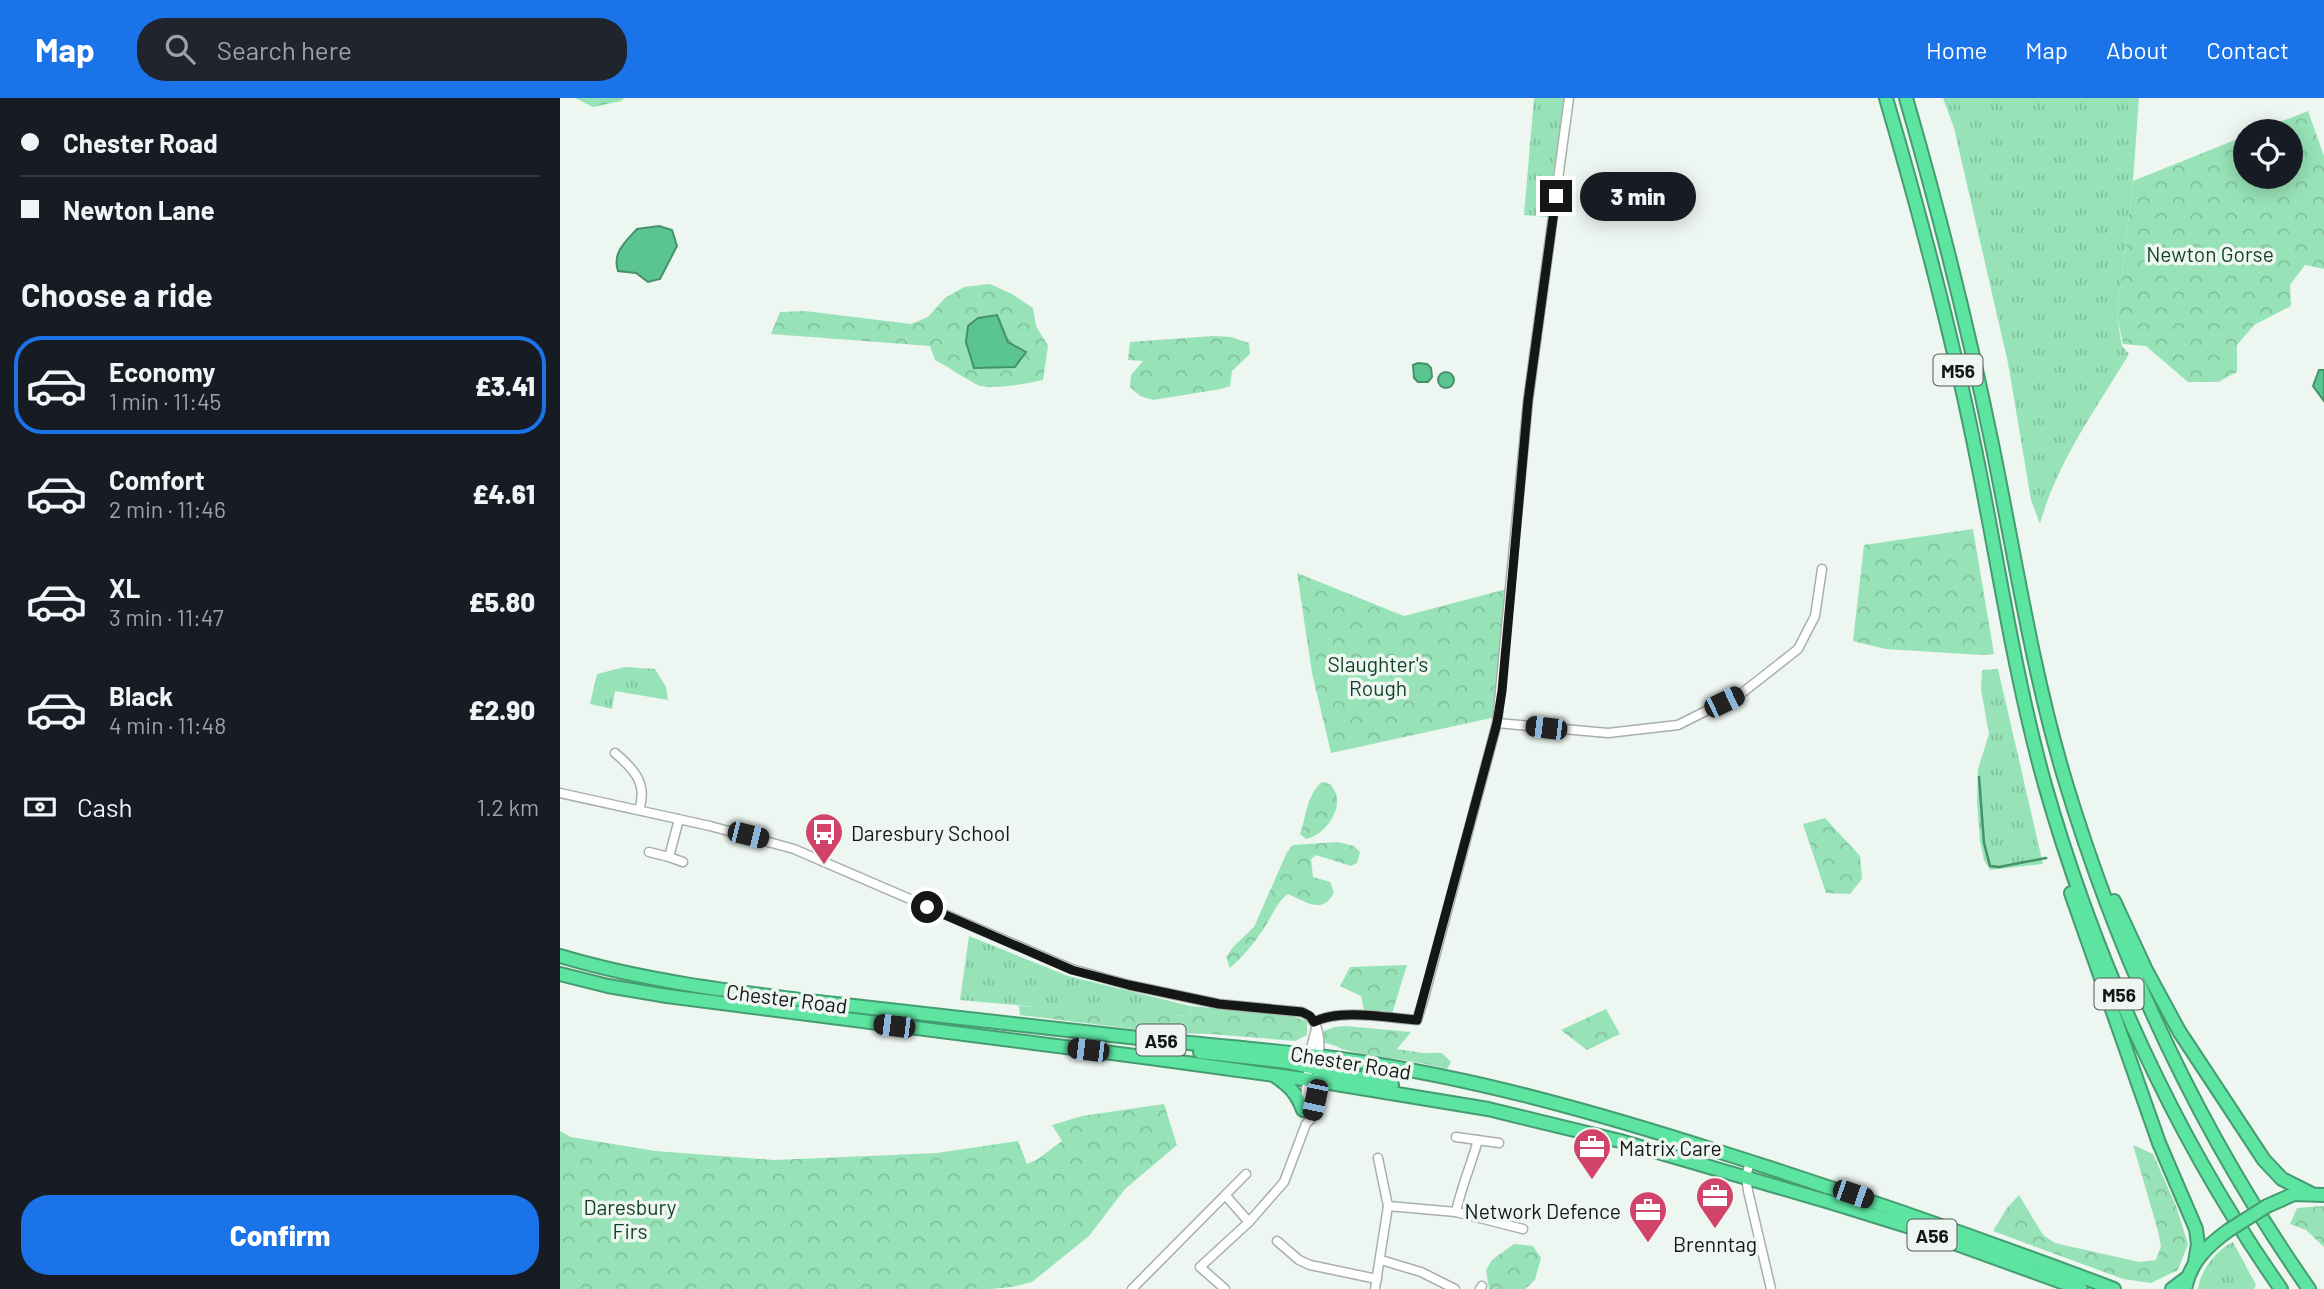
<!DOCTYPE html>
<meta charset="utf-8">
<style>
body{margin:0;font-family:Barlow,sans-serif;background:#20242c;color:#f1f3f6;height:100vh;display:flex;flex-direction:column;font-size:26px;white-space:nowrap}
*{box-sizing:border-box;margin:0}
p{font-size:23px;color:#9ea1a6}
.icon{flex:none;width:38px;height:38px;fill:none;stroke:currentColor;stroke-width:2;stroke-linecap:round;stroke-linejoin:round}
.map{position:relative;flex:1;overflow:hidden}
.drawer{display:flex;flex-direction:column;background:#171b24;width:560px}
.drawer>*{flex:none}
.hud{display:grid;align-content:center;height:154px;padding:0 21px;background:#171b24}
.fabs{position:absolute;left:1673px;top:21px;display:grid;gap:14px}
.fabs a{display:grid;place-items:center;width:70px;height:70px;border-radius:50%;background:#171b24;box-shadow:0 4px 18px #0003;font-size:35px}
.end{position:absolute;width:32px;height:32px;margin:-16px;border:9px solid #151716;background:#fff;box-shadow:0 0 0 4px #fff}
.from{border-radius:50%}
.bubble{position:absolute;height:49px;border-radius:24px;background:#171b24;box-shadow:0 4px 18px #0003;font-size:23px;font-weight:800;line-height:49px;text-align:center}
.car{position:absolute;width:21px;height:42px;margin:-21px -10px;border-radius:9px;box-shadow:0 0 5px 2px #0007;background:linear-gradient(#222 24%,#8ab4d8 0 40%,#222 0 76%,#8ab4d8 0 86%,#222 0)}
.hud b{display:flex;align-items:center;gap:24px;height:66px;font-size:26px}
.hud b+b{border-top:2px solid #363941}
.hud i{width:18px;height:18px;background:#f1f3f6}
ul{padding:0;list-style:none}
li{display:flex;align-items:center;gap:21px;height:98px;margin:0 14px 10px;padding:0 7px;border:4px solid transparent;border-radius:28px}
li div{flex:1}
li b{display:block;font-size:26px}
li em{font-style:normal;font-weight:800}
li.on{border-color:#1a73e8}
li>.icon{width:63px;height:63px;stroke-width:1.5}
h2{padding:0 21px;font-size:32px;line-height:84px}
.pay{display:flex;align-items:center;gap:18px;height:77px;padding:0 21px;font-size:26px}
.pay p{margin-inline-start:auto}
.primary-button{display:flex;gap:14px;margin-top:auto;padding:14px 21px}
.primary-button a{flex:1;height:80px;border-radius:28px;background:#1a73e8;color:#fff;font-size:28px;font-weight:800;line-height:80px;text-align:center}
header{display:flex;align-items:center;gap:42px;box-sizing:border-box;height:98px;padding:0 35px;background:#1a73e8;color:#fff}
header strong{font-size:33px}
nav{display:flex;gap:38px;margin-inline-start:auto;font-size:24px}
.search{width:490px;height:63px;background:#20242c;display:flex;align-items:center;gap:18px;box-sizing:border-box;padding:0 24px;border-radius:28px;color:#9ea1a6;font-size:26px}
main{display:flex;flex:1;min-height:0}
.map>svg:first-child{display:block}
</style>
<header>
<strong>Map</strong>
<div class="search"><svg class="icon" aria-label="search" viewBox="0 0 24 24"><circle cx="10" cy="10" r="6"/><path d="M15 15l6 6"/></svg>Search here</div>
<nav><a>Home</a><a>Map</a><a>About</a><a>Contact</a></nav>
</header>
<main>
<section class="drawer">
<div class="hud">
<b><i class="from"></i>Chester Road</b>
<b><i></i>Newton Lane</b>
</div>
<h2>Choose a ride</h2>
<ul>
<li class="on"><svg class="icon" aria-label="car" viewBox="0 0 24 24"><path d="M5 17H2v-5l4-1 3-4h7l3 4 3 1v5h-3M9 17h6M6 11h13"/><circle cx="7" cy="17" r="2"/><circle cx="17" cy="17" r="2"/></svg><div><b>Economy</b><p>1 min · 11:45</p></div><em>£3.41</em></li>
<li><svg class="icon" aria-label="car" viewBox="0 0 24 24"><path d="M5 17H2v-5l4-1 3-4h7l3 4 3 1v5h-3M9 17h6M6 11h13"/><circle cx="7" cy="17" r="2"/><circle cx="17" cy="17" r="2"/></svg><div><b>Comfort</b><p>2 min · 11:46</p></div><em>£4.61</em></li>
<li><svg class="icon" aria-label="car" viewBox="0 0 24 24"><path d="M5 17H2v-5l4-1 3-4h7l3 4 3 1v5h-3M9 17h6M6 11h13"/><circle cx="7" cy="17" r="2"/><circle cx="17" cy="17" r="2"/></svg><div><b>XL</b><p>3 min · 11:47</p></div><em>£5.80</em></li>
<li><svg class="icon" aria-label="car" viewBox="0 0 24 24"><path d="M5 17H2v-5l4-1 3-4h7l3 4 3 1v5h-3M9 17h6M6 11h13"/><circle cx="7" cy="17" r="2"/><circle cx="17" cy="17" r="2"/></svg><div><b>Black</b><p>4 min · 11:48</p></div><em>£2.90</em></li>
</ul>
<div class="pay"><svg class="icon" aria-label="cash" viewBox="0 0 24 24"><path d="M3 7h18v10H3z"/><circle cx="12" cy="12" r="2"/></svg>Cash<p>1.2 km</p></div>
<div class="primary-button"><a>Confirm</a></div>
</section>
<div class="map">
<svg width="1764" height="1191" viewBox="0 0 1764 1191">
<defs>
<pattern id="grass-tufts" width="24" height="20" patternUnits="userSpaceOnUse" patternTransform="scale(1.75)"><rect width="24" height="20" fill="#97e3b7"/><path d="M3 7l-1-3M5 7V3M7 7l1-3M15 17l-1-3M17 17v-4M19 17l1-3" fill="none" stroke="#81c29d"/></pattern>
<pattern id="forest-crowns" width="20" height="18" patternUnits="userSpaceOnUse" patternTransform="scale(1.75)"><rect width="20" height="18" fill="#97e3b7"/><path d="M2 6a3 3 0 1 1 6 0M12 15a3 3 0 1 1 6 0" fill="none" stroke="#81c29d"/></pattern>
</defs>
<rect width="100%" height="100%" fill="#eef6f1"/>
<g fill="url(#grass-tufts)">
<path d="M974,0H1004L987,119L964,117Z"/>
<path d="M1383,0H1579L1573,83L1557,218L1562,248L1569,256C1536,311 1497,364 1480,426L1471,402L1448,265L1394,30Z"/>
<path d="M65,569L95,571L106,589L108,602L55,593L52,611L30,606L37,576Z"/>
<path d="M1438,571L1483,766L1430,772L1424,762L1420,743L1417,703L1418,671L1429,636L1421,592L1422,572Z"/>
<path d="M409,838L508,878L630,908L631,918L520,913L400,902Z"/>
<path d="M1673,1144L1696,1187L1694,1191H1638C1640,1173 1656,1152 1673,1144Z"/>
</g>
<g fill="url(#forest-crowns)">
<path d="M15,0H64L61,3L33,9Z"/>
<path d="M1748,13L1764,58V171L1745,167L1730,187L1731,208L1694,227L1677,247V274L1658,284H1628L1586,248L1563,246L1557,218L1573,83L1685,38V79H1731V33H1697Z"/>
<path d="M430,186L452,196L473,210L476,228L488,248L483,282C463,286 440,291 420,288C416,287 383,266 375,262L370,248L211,236L220,214L245,213L351,226L368,219L385,200L404,189Z"/>
<path d="M653,238L671,239L689,245L690,256L672,273L670,288L661,291L593,302L580,298L570,289L571,277L583,263L568,262L570,244Z"/>
<path d="M1413,431L1434,556L1422,557L1326,551L1293,543L1304,447Z"/>
<path d="M737,475L844,518L947,491L936,619L771,655L752,575Z"/>
<path d="M762,684L770,686C772,689 775,692 776,696C782,714 763,738 746,741L740,736C746,719 747,696 762,684Z"/>
<path d="M1265,720L1300,758L1302,781L1290,796L1266,795L1243,726Z"/>
<path d="M778,744L794,748L800,754L797,765L791,768L756,757L751,761L753,779L770,784L774,794C763,818 745,803 728,796C717,804 713,816 706,827C696,843 684,858 670,870L666,859L674,848L694,829L727,754L733,747Z"/>
<path d="M847,867L832,916L804,913L801,898L780,888L790,869Z"/>
<path d="M459,908L631,918L630,908L731,918L747,923V937L735,943L651,936L606,935L460,917Z"/>
<path d="M1046,911L1060,936C1048,941 1039,947 1027,952L1001,932Z"/>
<path d="M786,928L851,934L837,951L863,955H882L891,964L887,971C855,962 821,960 789,953C779,951 773,945 763,945L764,933L774,929Z"/>
<path d="M604,1006L617,1047L565,1091L529,1138L472,1184L452,1189L431,1191H0V1033L11,1039L95,1053L214,1062L377,1055L458,1043L467,1066L478,1061L502,1043L492,1027L522,1018Z"/>
<path d="M1573,1047L1593,1056L1616,1108L1628,1146L1618,1172L1591,1185L1563,1181L1433,1133L1447,1110L1459,1097L1483,1137L1495,1145L1579,1164L1596,1162L1601,1148L1598,1133Z"/>
<path d="M1764,1108V1149L1746,1132L1730,1126L1737,1110Z"/>
<path d="M954,1146L973,1148L981,1160L975,1182L965,1191H929L926,1172L932,1162Z"/>
</g>
<g fill="#5ac58e" stroke="#45916a" stroke-width="2">
<path d="M99,128L112,132L117,148L100,181L88,184L76,175L58,173C52,155 65,144 77,131Z"/>
<path d="M437,217L448,244L466,254L455,269L414,270L406,244L408,228L418,220Z"/>
<path d="M858,265L867,266L871,270L872,279L868,284H858L854,280L853,267Z"/>
<path d="M1759,272H1764V303L1753,288Z"/>
<circle cx="886" cy="282" r="8"/>
</g>
<g fill="none" stroke-linecap="round" stroke-linejoin="round">
<path stroke="#45916a" stroke-width="2.5" d="M1419,679L1424,745L1430,768L1439,769L1486,760"/>
<defs>
<g id="minor">
<path d="M937,625L1048,635L1118,627L1182,595L1238,551L1255,518L1262,471"/>
<path d="M55,655C74,671 88,686 79,712"/>
<path d="M0,695L150,728L234,751L512,871L569,887L659,906L742,914C761,922 760,944 759,962"/>
<path d="M89,754L109,759L119,721"/>
<path d="M109,759L123,764"/>
<path d="M754,924C780,910 828,920 857,922L864,900L937,625L968,303L1009,0"/>
<path d="M744,1007L751,950L756,931"/>
<path d="M896,1039L939,1045"/>
<path d="M1190,1063L1186,1079L1188,1093L1211,1191"/>
<path d="M666,1098L689,1124"/>
<path d="M828,1108L896,1114L963,1131"/>
<path d="M896,1114C901,1090 911,1067 918,1042"/>
<path d="M717,1143L739,1162L750,1167L817,1181"/>
<path d="M821,1162L861,1174L895,1191"/>
<path d="M572,1191L686,1076"/>
<path d="M665,1191L640,1169L689,1124L724,1084L746,1026L751,1021L758,978"/>
<path d="M815,1191L828,1108L818,1060"/>
<path d="M920,1191L922,1188"/>
</g>
<g id="highway">
<path d="M1326,0C1360,116 1391,233 1415,351C1438,463 1454,576 1485,687C1536,865 1614,1039 1721,1191"/>
<path d="M1346,0C1379,114 1408,229 1432,346C1455,458 1472,572 1505,682C1560,864 1640,1035 1749,1191"/>
<path d="M1511,795L1599,1045L1636,1131L1638,1146L1635,1164"/>
<path d="M1554,803L1586,872L1619,933L1704,1062L1722,1081L1750,1095"/>
<path d="M0,858C90,885 184,895 276,906C380,918 484,930 587,941C657,948 726,953 795,963C919,981 1041,1016 1160,1054C1293,1096 1424,1142 1554,1191"/>
<path d="M0,876L48,888L107,898L583,959L758,983L928,1011L1060,1043L1273,1105L1347,1128L1521,1191"/>
<path d="M640,954L727,964L832,987"/>
<path d="M715,978C730,988 737,996 743,1012"/>
<path d="M1707,1108L1734,1096L1764,1097"/>
<path d="M1612,1191L1628,1179"/>
<path d="M1625,1191C1630,1164 1648,1147 1669,1132"/>
</g>
</defs>
<use href="#minor" stroke="#a8b0ab" stroke-width="11"/>
<use href="#highway" stroke="#449c70" stroke-width="16"/>
<use href="#minor" stroke="#fff" stroke-width="8"/>
<use href="#highway" stroke="#5de4a1" stroke-width="12"/>
<defs>
<path id="highway-bridge" d="M1669,1132L1707,1108"/>
</defs>
<use href="#highway-bridge" stroke="#449c70" stroke-width="16" stroke-linecap="butt"/>
<use href="#highway-bridge" stroke="#5de4a1" stroke-width="12"/>
</g>
<g fill="none" stroke-linecap="round" stroke-linejoin="round">
<path stroke="#151716" stroke-width="9" d="M367,809L512,872L569,887L659,906L742,914L750,918L754,924C779,910 829,920 857,922L937,625L942,593L968,303L996,98"/>
</g>
<defs>
<symbol id="bus-pin" viewBox="-11 -11 22 30"><path d="M0 17L-7.5 6A9.5 9.5 0 1 1 7.5 6Z" fill="#d24369" stroke="#eef6f1"/><path d="M-5-6H5V4H4V6H2V4H-2V6H-4V4H-5ZM-3.5-4V0h7V-4ZM-3.5 1.2v1.5H-2V1.2ZM2 1.2v1.5H3.5V1.2Z" fill="#fff"/></symbol>
<symbol id="office-pin" viewBox="-11 -11 22 30"><path d="M0 17L-7.5 6A9.5 9.5 0 1 1 7.5 6Z" fill="#d24369" stroke="#eef6f1"/><path d="M-6-3h4V-5.5h4V-3h4V5H-6ZM-1-4.5V-3h2v-1.5ZM-6 0V1H6V0Z" fill="#fff"/></symbol>
</defs>
<g fill-rule="evenodd">
<use href="#bus-pin" x="242" y="712" width="44" height="60"/>
<use href="#office-pin" x="1010" y="1027" width="44" height="60"/>
<use href="#office-pin" x="1133" y="1076" width="44" height="60"/>
<use href="#office-pin" x="1066" y="1090" width="44" height="60"/>
</g>
<g text-anchor="middle" dominant-baseline="central" stroke-width="7" stroke-linejoin="round" paint-order="stroke">
<g fill="#eef6f1" stroke="#565a58" stroke-width="2">
<rect x="1373.5" y="256.5" width="49" height="31" rx="5"/>
<rect x="1534.5" y="880.5" width="49" height="31" rx="5"/>
<rect x="576.5" y="926.5" width="49" height="31" rx="5"/>
<rect x="1347.5" y="1121.5" width="49" height="31" rx="5"/>
</g>
<g font-size="19" font-weight="bold" fill="#151716">
<text x="1398" y="272">M56</text>
<text x="1559" y="896">M56</text>
<text x="601" y="942">A56</text>
<text x="1372" y="1137">A56</text>
</g>
<g font-size="21" fill="#123f29" stroke="#eef6f1">
<text x="1650" y="155">Newton Gorse</text>
<text x="818" y="565">Slaughter's<tspan x="818" dy="24">Rough</tspan></text>
<text x="70" y="1108">Daresbury<tspan x="70" dy="24">Firs</tspan></text>
</g>
<g font-size="21" fill="#151716" stroke="#eef6f1" text-anchor="start">
<text x="291" y="734">Daresbury School</text>
<text x="1059" y="1049">Matrix Care</text>
<text x="1061" y="1112" text-anchor="end">Network Defence</text>
<text x="1155" y="1145" text-anchor="middle">Brenntag</text>
</g>
<g font-size="21" fill="#151716" stroke="#eef6f1">
<text transform="translate(227 900) rotate(7)">Chester Road</text>
<text transform="translate(791 964) rotate(9)">Chester Road</text>
</g>
</g>
</svg>
<div class="fabs">
<a><svg class="icon" aria-label="locate" viewBox="0 0 24 24"><circle cx="12" cy="12" r="6"/><path d="M12 2v4M12 18v4M2 12h4M18 12h4"/></svg></a>
</div>
<i class="end from" style="left:367px;top:809px"></i>
<i class="end" style="left:996px;top:98px"></i>
<div class="bubble" style="left:1020px;top:74px;width:116px">3 min</div>
<i class="car" style="left:1164px;top:604px;rotate:64deg"></i>
<i class="car" style="left:986px;top:630px;rotate:277deg"></i>
<i class="car" style="left:188px;top:737px;rotate:104deg"></i>
<i class="car" style="left:334px;top:928px;rotate:277deg"></i>
<i class="car" style="left:528px;top:952px;rotate:277deg"></i>
<i class="car" style="left:755px;top:1002px;rotate:192deg"></i>
<i class="car" style="left:1293px;top:1096px;rotate:109deg"></i>
</div>
</main>
